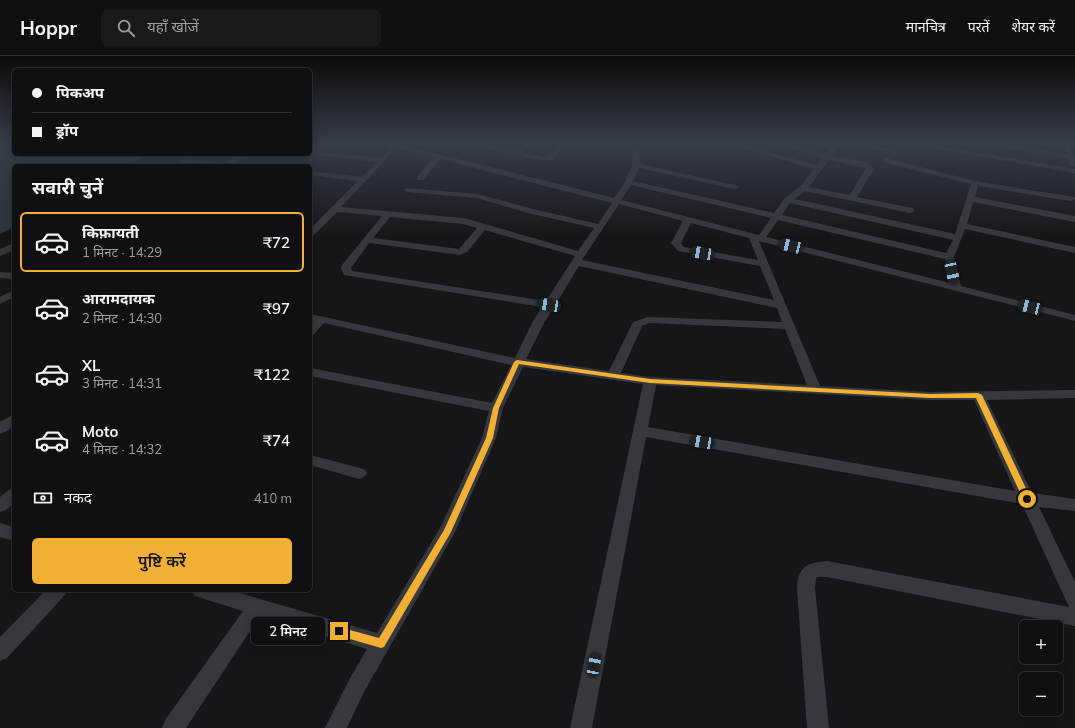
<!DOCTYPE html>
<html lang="hi">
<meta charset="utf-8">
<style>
body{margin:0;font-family:Mulish,"Noto Sans Devanagari",sans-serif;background:#19191b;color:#f1f3f6;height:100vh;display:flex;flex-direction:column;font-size:15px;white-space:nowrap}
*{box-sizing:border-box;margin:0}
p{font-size:13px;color:#9c9d9f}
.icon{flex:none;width:22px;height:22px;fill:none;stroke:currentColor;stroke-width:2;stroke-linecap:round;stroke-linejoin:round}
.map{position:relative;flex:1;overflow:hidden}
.drawer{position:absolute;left:12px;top:108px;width:300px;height:428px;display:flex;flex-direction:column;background:#101012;border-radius:6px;box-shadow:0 2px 10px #0003,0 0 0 1px #303032}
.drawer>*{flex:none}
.hud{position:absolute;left:12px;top:12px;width:300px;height:88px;border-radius:6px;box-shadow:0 2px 10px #0003,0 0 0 1px #303032;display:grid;align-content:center;height:88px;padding:0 20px;background:#101012}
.buttons{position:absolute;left:1019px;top:564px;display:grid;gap:8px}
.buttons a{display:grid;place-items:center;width:44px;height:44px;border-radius:6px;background:#101012;box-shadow:0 2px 10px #0003,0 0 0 1px #303032;font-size:20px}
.end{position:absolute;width:18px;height:18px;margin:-9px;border:5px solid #f2b134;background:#111;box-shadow:0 0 0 2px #111}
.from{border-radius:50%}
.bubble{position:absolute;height:28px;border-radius:6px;background:#101012;box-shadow:0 2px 10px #0003,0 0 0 1px #303032;font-size:13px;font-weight:600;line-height:28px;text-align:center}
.car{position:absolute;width:12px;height:24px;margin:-12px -6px;border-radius:5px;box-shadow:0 0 3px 1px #0007;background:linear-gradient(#222 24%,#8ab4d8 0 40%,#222 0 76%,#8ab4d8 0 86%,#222 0)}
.hud b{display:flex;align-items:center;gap:14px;height:38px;font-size:15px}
.hud b+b{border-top:1px solid #303032}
.hud i{width:10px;height:10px;background:#f1f3f6}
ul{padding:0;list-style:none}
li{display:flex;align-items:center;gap:12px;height:60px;margin:0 8px 6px;padding:0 12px;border:2px solid transparent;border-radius:6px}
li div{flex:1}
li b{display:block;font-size:15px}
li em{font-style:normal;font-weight:600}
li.active{border-color:#f2b134}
li>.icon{width:36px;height:36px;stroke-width:1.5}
h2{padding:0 20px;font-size:18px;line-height:48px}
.pay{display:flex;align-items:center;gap:10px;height:44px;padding:0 20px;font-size:15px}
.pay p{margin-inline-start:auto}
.action{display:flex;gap:8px;margin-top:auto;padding:8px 20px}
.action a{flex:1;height:46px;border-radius:6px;background:#f2b134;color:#111;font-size:16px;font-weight:600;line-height:46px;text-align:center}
header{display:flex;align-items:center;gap:24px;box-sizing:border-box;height:56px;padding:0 20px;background:#101012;border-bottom:1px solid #303032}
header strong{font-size:19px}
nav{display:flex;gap:22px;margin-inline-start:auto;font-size:14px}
.search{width:280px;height:36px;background:#19191b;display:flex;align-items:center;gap:10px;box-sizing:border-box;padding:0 14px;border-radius:6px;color:#9c9d9f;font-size:15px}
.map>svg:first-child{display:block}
</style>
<header>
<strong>Hoppr</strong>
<div class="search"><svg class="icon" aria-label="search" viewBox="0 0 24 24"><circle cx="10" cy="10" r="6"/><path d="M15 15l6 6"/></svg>यहाँ खोजें</div>
<nav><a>मानचित्र</a><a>परतें</a><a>शेयर करें</a></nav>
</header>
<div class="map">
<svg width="1075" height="672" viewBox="0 0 1075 672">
<rect width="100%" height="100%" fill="#161618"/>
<path fill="#2c353c" d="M0,87H14V98H87L106,102L114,98H148L127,110H14V171L0,178Z"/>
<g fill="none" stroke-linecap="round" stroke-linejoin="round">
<g fill="#37383d" fill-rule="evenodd">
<path d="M384,87H395L614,142L625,126L632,109V93L638,87H645L639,94L640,108L735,129L739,131L735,133L639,112L633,125L774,157L785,142L801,130L814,113L729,88L728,87H737L817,109L823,102L772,87H782L826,98L835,87H841L832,100C842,102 869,104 874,113L857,141L913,152L914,154L913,156L910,157L805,135L795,143L955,178L971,128L883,106V102H886L975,125L1074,141L1075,143L1071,145L978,130L975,141L1075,160V166L973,146L967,168L1075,191V197L965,173L954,201L961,230L1075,259V265L759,185L820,330L930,336L1075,334V342L987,344L1032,437L1075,443V455L1039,451L1075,526V570L827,521H817L816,523L815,532L829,672H807L797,532C799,510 806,507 827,505L1069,551L1022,448L646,381L592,672H570L643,328L523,311L503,352L496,382L455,476L364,636L347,672H325L350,622L367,593L260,560L186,672H162L165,664L243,555L195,540L192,534H229L377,577L440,472L482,382L489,355L310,320V312L492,347L511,309L324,267L314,278L310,279V269L314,265L310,264V258L515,302L532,267L542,251L344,219L341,212L342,209L382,160L337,156L313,180L310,181V173L358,125L310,119V115L362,121L377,106L307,98H310V95L381,102L392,91L385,88ZM397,92L434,101L417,120V124H423L440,103L612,147L598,168L533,153L477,138L407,132L403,134L407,136L477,142L528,157L594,172L578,195L464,162L341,151ZM829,104L866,112L850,139L809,131ZM631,129L771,162L759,179L621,144ZM790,147L953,184L946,197L782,159ZM619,148L683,165L671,187L678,195L760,210L774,244L582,204ZM390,161L463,168L477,172L459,193L373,182ZM778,164L945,203L950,227L766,181ZM691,167L749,182L758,204L684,191L681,187ZM485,174L575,200L546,245L352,215L351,212L369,187L460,199L467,196ZM579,210L777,252L782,266L648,261L633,266L609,315L526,303L544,267ZM649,267L785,273L807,329L650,321L621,317L642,270ZM656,329L930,344H974L1015,435L648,371Z"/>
<path d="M468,87H479L514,94L526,87H533L521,96L543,101L547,100L559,90L564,91L552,104L543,105L471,89Z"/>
<path d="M600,87H606L603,91L601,92L598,90Z"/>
<path d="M848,87H861L896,93L899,95L896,97L851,89Z"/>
<path d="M922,87L1075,113V117L920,90V88Z"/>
<path d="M984,87H997L1067,98L1064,87H1070L1075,102V110H1070L1068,103L987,89Z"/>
<path d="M241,98H250L234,107L242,110H214L183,107L179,105L183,103L224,107Z"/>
<path d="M14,187V194L0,200V193Z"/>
<path d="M0,216L14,217V223L0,222Z"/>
<path d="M14,234V241L0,248V241Z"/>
<path d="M14,358V370L5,376L0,378V366Z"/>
<path d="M310,399L364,413L367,417L364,421L359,423L310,409Z"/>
<path d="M14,432V447L6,454L0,456V441L9,434Z"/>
<path d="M0,467L14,471V485L0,481Z"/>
<path d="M46,534H67L64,540L7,602L0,605V581Z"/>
</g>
</g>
<linearGradient id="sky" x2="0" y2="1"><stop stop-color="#0c0c0d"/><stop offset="0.48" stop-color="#363c48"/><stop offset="1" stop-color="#363c48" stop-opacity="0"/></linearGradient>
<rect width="1075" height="181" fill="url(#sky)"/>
<path fill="#f2b134" d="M517,304L650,323L930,338L978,337L982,339L1031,443L1027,446L1024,445L976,342H930L650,327L519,308L499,352L493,382L451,476L384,591L381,592L336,579L335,575L336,572L339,571L379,582L444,474L486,382L493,352L514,306Z"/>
</svg>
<div class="buttons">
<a>+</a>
<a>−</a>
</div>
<i class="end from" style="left:1027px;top:443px"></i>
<i class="end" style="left:339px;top:575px"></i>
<div class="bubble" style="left:251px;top:561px;width:74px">2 मिनट</div>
<i class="car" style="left:791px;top:190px;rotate:284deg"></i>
<i class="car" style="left:702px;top:197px;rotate:280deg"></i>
<i class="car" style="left:952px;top:216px;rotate:168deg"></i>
<i class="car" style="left:549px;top:249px;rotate:279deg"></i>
<i class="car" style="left:1030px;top:251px;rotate:284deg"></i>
<i class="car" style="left:702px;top:386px;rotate:280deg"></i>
<i class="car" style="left:594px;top:609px;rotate:11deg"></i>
<div class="hud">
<b><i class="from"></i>पिकअप</b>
<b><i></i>ड्रॉप</b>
</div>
<section class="drawer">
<h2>सवारी चुनें</h2>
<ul>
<li class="active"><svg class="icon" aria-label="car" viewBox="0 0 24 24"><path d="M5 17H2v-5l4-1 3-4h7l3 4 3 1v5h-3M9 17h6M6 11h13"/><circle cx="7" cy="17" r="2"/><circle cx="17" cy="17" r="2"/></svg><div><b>किफ़ायती</b><p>1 मिनट · 14:29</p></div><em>₹72</em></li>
<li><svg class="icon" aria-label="car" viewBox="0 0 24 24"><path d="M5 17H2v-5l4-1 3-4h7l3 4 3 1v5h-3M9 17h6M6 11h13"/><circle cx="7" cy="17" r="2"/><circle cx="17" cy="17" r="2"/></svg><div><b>आरामदायक</b><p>2 मिनट · 14:30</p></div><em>₹97</em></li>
<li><svg class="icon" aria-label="car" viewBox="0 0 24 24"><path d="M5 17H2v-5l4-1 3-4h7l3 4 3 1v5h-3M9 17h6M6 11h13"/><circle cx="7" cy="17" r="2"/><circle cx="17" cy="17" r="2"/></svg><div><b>XL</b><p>3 मिनट · 14:31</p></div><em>₹122</em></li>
<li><svg class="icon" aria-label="car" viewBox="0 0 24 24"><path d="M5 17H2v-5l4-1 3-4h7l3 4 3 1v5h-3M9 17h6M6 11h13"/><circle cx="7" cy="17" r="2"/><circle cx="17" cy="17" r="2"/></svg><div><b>Moto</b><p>4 मिनट · 14:32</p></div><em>₹74</em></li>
</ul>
<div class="pay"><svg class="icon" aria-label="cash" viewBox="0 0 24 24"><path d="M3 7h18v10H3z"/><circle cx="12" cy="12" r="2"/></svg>नकद<p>410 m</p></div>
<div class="action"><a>पुष्टि करें</a></div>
</section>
</div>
